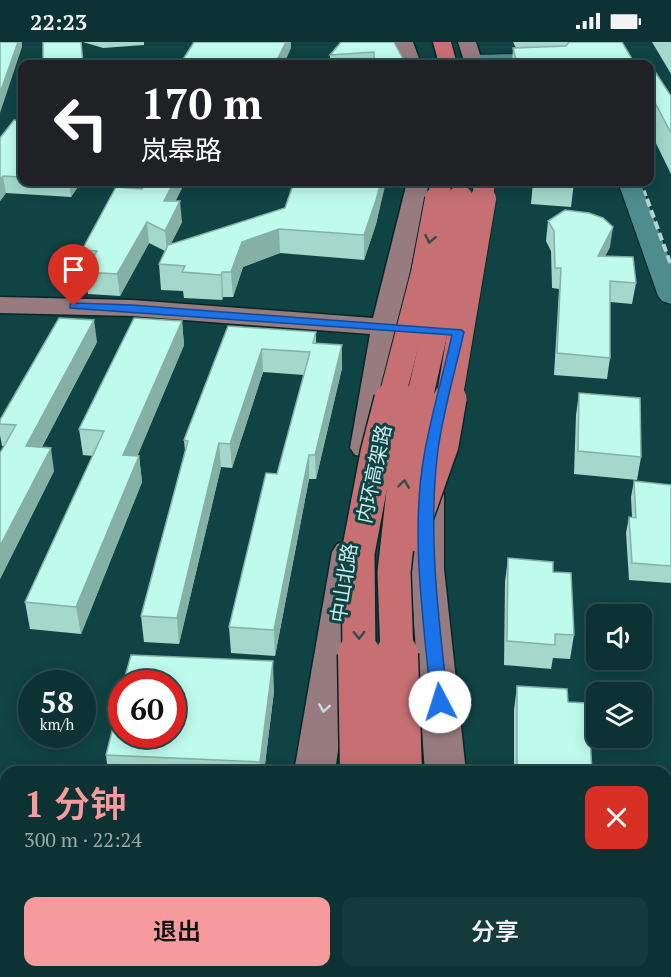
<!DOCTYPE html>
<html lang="zh">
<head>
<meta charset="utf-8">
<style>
  :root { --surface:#0c3233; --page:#153a3b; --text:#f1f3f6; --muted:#9aaaac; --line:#2c4d4e; --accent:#f59b9d }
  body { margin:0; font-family:"PT Serif","Noto Sans SC",serif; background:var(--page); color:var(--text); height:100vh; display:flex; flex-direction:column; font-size:22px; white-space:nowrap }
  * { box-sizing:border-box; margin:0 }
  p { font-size:20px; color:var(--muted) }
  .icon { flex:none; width:33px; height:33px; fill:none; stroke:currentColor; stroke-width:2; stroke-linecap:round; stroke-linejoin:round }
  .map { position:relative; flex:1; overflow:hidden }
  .side { position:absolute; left:0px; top:724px; width:672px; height:212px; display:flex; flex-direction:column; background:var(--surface); border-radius:18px 18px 0 0; box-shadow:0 3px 15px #0003,0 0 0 2px var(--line) }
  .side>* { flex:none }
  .guide { position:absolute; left:18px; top:18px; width:636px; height:126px; border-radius:12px; box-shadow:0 3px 15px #0003,0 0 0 2px var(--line); background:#202124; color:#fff; overflow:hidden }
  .fabs { position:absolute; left:586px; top:562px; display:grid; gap:12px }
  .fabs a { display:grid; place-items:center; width:66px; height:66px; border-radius:12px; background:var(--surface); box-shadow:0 3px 15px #0003,0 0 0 2px var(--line); font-size:30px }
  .speed { position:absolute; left:18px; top:628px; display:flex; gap:12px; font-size:30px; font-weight:700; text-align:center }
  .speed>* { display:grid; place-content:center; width:78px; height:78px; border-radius:50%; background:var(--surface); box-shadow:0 3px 15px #0003,0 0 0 2px var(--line); line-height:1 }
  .speed small { font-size:15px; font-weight:400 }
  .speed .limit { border:9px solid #d22; background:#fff; color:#111 }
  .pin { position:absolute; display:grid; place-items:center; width:51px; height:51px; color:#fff; margin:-62px -26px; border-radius:50% 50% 50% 0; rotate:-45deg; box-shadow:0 0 6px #0007 }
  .pin .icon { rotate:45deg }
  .me { position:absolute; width:66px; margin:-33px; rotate:355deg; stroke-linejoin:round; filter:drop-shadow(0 0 4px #0008) }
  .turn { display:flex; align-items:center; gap:21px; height:126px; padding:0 24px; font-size:27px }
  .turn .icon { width:78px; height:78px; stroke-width:2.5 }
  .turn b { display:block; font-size:42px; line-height:51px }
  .round { display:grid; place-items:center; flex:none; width:63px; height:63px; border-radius:12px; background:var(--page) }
  .headline { display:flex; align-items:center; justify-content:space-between; height:102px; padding:0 24px }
  h1 { font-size:36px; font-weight:600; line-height:45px; color:var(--accent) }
  .button { display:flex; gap:12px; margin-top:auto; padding:12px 24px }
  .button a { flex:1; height:69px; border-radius:12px; background:var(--accent); color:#111; font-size:24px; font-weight:600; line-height:69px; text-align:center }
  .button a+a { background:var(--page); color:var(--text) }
  .status { display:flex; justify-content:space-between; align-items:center; height:42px; padding:0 30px; background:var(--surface); direction:ltr }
  .status svg { height:16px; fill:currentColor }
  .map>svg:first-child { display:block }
  .green { fill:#265510 }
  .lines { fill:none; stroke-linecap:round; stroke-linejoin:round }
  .minor-casing { stroke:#042728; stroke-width:2 }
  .major-casing { stroke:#042728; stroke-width:3 }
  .highway-casing { stroke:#042728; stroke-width:3 }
  .minor { fill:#4e8c8e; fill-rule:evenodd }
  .major { fill:#977b7e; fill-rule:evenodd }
  .highway { fill:#c77074; fill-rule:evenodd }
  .rail-far1 { stroke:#b4d5d5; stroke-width:3; stroke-dasharray:6 3; stroke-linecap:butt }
  .rail { stroke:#b4d5d5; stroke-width:4; stroke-dasharray:8 4; stroke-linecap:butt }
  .highway-bridge-far3-casing { stroke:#042728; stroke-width:23; stroke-linecap:butt }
  .highway-bridge-far2-casing { stroke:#042728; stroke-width:28; stroke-linecap:butt }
  .highway-bridge-far1-casing { stroke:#042728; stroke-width:36; stroke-linecap:butt }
  .highway-bridge-casing { stroke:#042728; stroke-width:45; stroke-linecap:butt }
  .highway-bridge-far3 { stroke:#c77074; stroke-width:21 }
  .highway-bridge-far2 { stroke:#c77074; stroke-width:26 }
  .highway-bridge-far1 { stroke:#c77074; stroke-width:33 }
  .highway-bridge { stroke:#c77074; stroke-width:42 }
  .wall { fill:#a3d8cb }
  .shaded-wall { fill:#85b0a5 }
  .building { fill:#befbec; stroke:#85b0a5; stroke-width:1.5 }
  .oneway { stroke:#354c4e }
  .oneway2 { stroke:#c5dede }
  .route { fill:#1a73e8; stroke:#114b97; stroke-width:1.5 }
  .labels { text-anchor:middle; stroke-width:6; stroke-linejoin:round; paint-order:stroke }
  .street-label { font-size:20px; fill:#cae9e9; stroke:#104344 }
</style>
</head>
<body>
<div class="status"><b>22:23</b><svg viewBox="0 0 49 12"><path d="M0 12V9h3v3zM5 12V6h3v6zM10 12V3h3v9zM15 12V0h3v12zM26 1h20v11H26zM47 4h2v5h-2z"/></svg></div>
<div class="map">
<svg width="671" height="935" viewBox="0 0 671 935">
  <rect width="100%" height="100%" fill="#104344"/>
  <polygon class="green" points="0,808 6,810 6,930 70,930 68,935 0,935"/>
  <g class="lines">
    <g class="minor-casing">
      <g id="minor">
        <polygon points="556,11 562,12 565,16 562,20 469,22 464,18 467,14 473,13"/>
        <polygon points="618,140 640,140 671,221 671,262 662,259 658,254"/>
        <polygon points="482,930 541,930 544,935 485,935"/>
      </g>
    </g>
    <g class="major-casing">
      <g id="major">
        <polygon points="395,0 413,0 421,22 403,22"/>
        <polygon points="458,0 476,0 483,22 465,22"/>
        <polygon points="407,140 429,140 400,277 415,280 419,286 415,292 397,294 382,406 377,413 366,415 355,413 350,406 370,292 132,274 0,271 0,255 132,258 373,276"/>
        <polygon points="428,441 439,444 444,451 444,527 466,730 425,730 410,527 412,451 417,444"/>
        <polygon points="349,499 361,502 366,510 335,730 294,730 332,510 337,502"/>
        <polygon points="276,930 324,930 323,935 275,935"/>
        <rect x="431" y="930" width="48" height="5"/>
      </g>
    </g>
    <g class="highway-casing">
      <g id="highway">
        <polygon points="433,0 451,0 457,22 439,22"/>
        <rect x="339" y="930" width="94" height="5"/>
      </g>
    </g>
    <use href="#minor" class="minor"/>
    <use href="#major" class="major"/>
    <use href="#highway" class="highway"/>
    <polyline class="rail-far1" points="641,140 648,159"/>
    <polyline class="rail" points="647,157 671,223"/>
    <g class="highway-bridge-far3-casing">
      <g id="highway-bridge-far3">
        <polyline points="438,159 441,140"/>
        <polyline points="460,159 461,154"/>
        <polyline points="483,159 484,140"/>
      </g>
    </g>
    <g class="highway-bridge-far2-casing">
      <g id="highway-bridge-far2">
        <polyline points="391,359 424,231 438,157"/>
        <polyline points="419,359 449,226 460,157"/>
        <polyline points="449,359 483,157"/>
      </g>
    </g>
    <g class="highway-bridge-far1-casing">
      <g id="highway-bridge-far1">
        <polyline points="410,493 442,403 450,357"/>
        <polyline points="359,613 358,511 377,411 391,357"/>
        <polyline points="397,613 394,530 408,405 419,357"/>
      </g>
    </g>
    <g class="highway-bridge-casing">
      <g id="highway-bridge">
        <polyline points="359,612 361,730"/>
        <polyline points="397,612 401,730"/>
      </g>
    </g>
    <use href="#highway-bridge-far3" class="highway-bridge-far3"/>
    <use href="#highway-bridge-far2" class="highway-bridge-far2"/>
    <use href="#highway-bridge-far1" class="highway-bridge-far1"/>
    <use href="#highway-bridge" class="highway-bridge"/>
  </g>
  <g class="wall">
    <polygon points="83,0 144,0 144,3 103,6"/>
    <polygon points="394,0 403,22 330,22 330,13"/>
    <polygon points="513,0 622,0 635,22 512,22 513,6 516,6"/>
    <polygon points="652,0 671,0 671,32"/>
    <polygon points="650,31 671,54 671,132 650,89"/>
    <polygon points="22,79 22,140 81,140 71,155 6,151 0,159 0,96"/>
    <polygon points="185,140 175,159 182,180 170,203 285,166 294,140 392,140 392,141 385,141 376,182 364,218 280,211 243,225 233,255 223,255 222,258 184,256 183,249 161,248 159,222 165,209 149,201 120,254 88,252 85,230 86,229 84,229 82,208 142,147"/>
    <polygon points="533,140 574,140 571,165 531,162"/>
    <polygon points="548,179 610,205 605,214 636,241 632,262 610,260 610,316 607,337 554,333 559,247 552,246 551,209 546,199"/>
    <polygon points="182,279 184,303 137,414 139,414 142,440 81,592 30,587 25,560 93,414 83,413 79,387"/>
    <polygon points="228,284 316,290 316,301 342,326 316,437 309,437 275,614 231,611 229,585 277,432 304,333 263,330 232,426 221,425 179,602 144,600 141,574 185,409 184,398"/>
    <polygon points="97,300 42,405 54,429 0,537 0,411 4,404 2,404 0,393 0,378"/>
    <polygon points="579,351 641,415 637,438 574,432 576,373"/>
    <polygon points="634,439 671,443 671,541 629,538 626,491 629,475 632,475 631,455"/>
    <polygon points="508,516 553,530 574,593 570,617 553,616 551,627 504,623 505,540"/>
    <polygon points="517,644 568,660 592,730 514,730 514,668"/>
    <polygon points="274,649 264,730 108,730 106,713"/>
    <polygon points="666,811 671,811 671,935 665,935 664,930 666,930"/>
  </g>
  <g class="shaded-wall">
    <polygon points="18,0 22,0 22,5 0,71 0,51"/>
    <polygon points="286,0 291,0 291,6 284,22 275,22"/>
    <polygon points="3,134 6,151 0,159 0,138"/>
    <polygon points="69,140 81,140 71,155"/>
    <polygon points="174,140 185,140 166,179 164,159"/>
    <polygon points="381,140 386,140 376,182 364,218 364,193"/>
    <polygon points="180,159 182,180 167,210 165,189"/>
    <polygon points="147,180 149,201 120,254 117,232"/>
    <polygon points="613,185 610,205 595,234 598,214"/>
    <polygon points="279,187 280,211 243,225 233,255 231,230 242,200"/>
    <polygon points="222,230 223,255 222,258 221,233"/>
    <polygon points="94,278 97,300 30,427 26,404"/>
    <polygon points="182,279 184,303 127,439 123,413"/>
    <polygon points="342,303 342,326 316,437 315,413"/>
    <polygon points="262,307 263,330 232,426 230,402"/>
    <polygon points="219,401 221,425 179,602 177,576"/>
    <polygon points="51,406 54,429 0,537 0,504"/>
    <polygon points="309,413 309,437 275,614 274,588"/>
    <polygon points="139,414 142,440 81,592 76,565"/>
    <polygon points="273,619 274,649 264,730 260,730 260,720"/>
    <polygon points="255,930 258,930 258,935 254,935"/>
  </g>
  <g class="building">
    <polygon points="0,0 18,0 0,51"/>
    <polygon points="43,0 81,0 83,22 43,22"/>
    <polygon points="194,0 286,0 275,22 180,22"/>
    <polygon points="341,0 394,0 402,15 403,22 374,22 374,10 330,13"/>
    <polygon points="569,0 622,0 635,22 517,22 513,6 566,4"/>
    <polygon points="654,28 671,54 671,91 650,51 650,31"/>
    <polygon points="14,78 22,79 22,135 3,134 0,138 0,96"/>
    <polygon points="147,140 174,140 164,159 180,159 165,189 147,180 117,232 85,230 97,209 82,208 116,145 142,147"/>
    <polygon points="294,140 381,140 376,158 364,193 279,187 242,200 231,230 222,230 221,233 182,230 185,224 159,222 168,203 285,166"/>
    <polygon points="533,140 574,140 573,144 533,141"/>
    <polygon points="565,168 589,171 603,176 613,185 598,214 633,215 636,241 610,239 610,316 557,311 561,226 555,226 554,189 548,179"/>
    <polygon points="59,276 94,278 26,404 51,406 0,504 0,411 16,383 0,382 0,378"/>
    <polygon points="134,276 182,279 123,413 139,414 76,565 25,560 104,389 79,387"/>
    <polygon points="228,284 316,290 313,301 342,303 315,413 309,413 274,588 229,585 266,431 277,432 310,310 262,307 230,402 219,401 177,576 141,574 188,399 184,398"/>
    <polygon points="579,351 640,356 641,415 578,409"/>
    <polygon points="634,439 671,443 671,524 632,521 629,475 636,476"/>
    <polygon points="508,516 553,520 553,530 571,531 574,593 555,592 555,603 507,599"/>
    <polygon points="131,613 273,619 260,720 106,713 122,650 122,693 172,693 172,642 123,642"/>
    <polygon points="517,644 567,647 568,660 588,661 592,730 517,730"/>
    <polygon points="666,811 671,811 671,903 666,853"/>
    <polygon points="206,930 255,930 254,935 205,935"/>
  </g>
  <defs><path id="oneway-chevron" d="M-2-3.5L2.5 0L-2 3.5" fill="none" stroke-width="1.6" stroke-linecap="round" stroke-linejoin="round" transform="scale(1.5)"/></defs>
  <g class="oneway">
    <use href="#oneway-chevron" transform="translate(430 197) rotate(101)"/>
    <use href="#oneway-chevron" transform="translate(404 442) rotate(-83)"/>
    <use href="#oneway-chevron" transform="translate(359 593) rotate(89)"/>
  </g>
  <use class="oneway2" href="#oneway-chevron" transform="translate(324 666) rotate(99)"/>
  <path class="route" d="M74,261L132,263L462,288L464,290C455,330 441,376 437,416C428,498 439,579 448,660L445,664H434L431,660C424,579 410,494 424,414C431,373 443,333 452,293L70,266V262Z"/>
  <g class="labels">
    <g class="street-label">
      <text transform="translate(374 432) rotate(-78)" y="7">内环高架路</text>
      <text transform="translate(344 541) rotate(-81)" y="7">中山北路</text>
    </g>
  </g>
</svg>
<div class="fabs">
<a><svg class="icon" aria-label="sound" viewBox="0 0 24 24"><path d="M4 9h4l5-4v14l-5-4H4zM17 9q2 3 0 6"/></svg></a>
<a><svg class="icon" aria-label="layers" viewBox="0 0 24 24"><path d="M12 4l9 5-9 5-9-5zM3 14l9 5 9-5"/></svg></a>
</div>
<div class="speed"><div>58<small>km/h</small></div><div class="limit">60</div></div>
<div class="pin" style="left:74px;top:264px;background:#d93025"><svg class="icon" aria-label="arrive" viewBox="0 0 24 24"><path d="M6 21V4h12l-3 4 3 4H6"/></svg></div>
<svg class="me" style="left:440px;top:660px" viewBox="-20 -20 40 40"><circle r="19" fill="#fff"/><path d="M0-13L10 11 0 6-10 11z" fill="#1a73e8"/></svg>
<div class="guide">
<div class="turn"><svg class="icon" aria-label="left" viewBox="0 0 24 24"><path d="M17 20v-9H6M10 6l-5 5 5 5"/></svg><div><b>170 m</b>岚皋路</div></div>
</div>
<section class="side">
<div class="headline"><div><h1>1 分钟</h1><p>300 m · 22:24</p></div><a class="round" style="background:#d93025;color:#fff"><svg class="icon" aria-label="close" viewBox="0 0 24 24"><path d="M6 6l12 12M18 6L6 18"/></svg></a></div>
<div class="button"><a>退出</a><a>分享</a></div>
</section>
</div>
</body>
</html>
